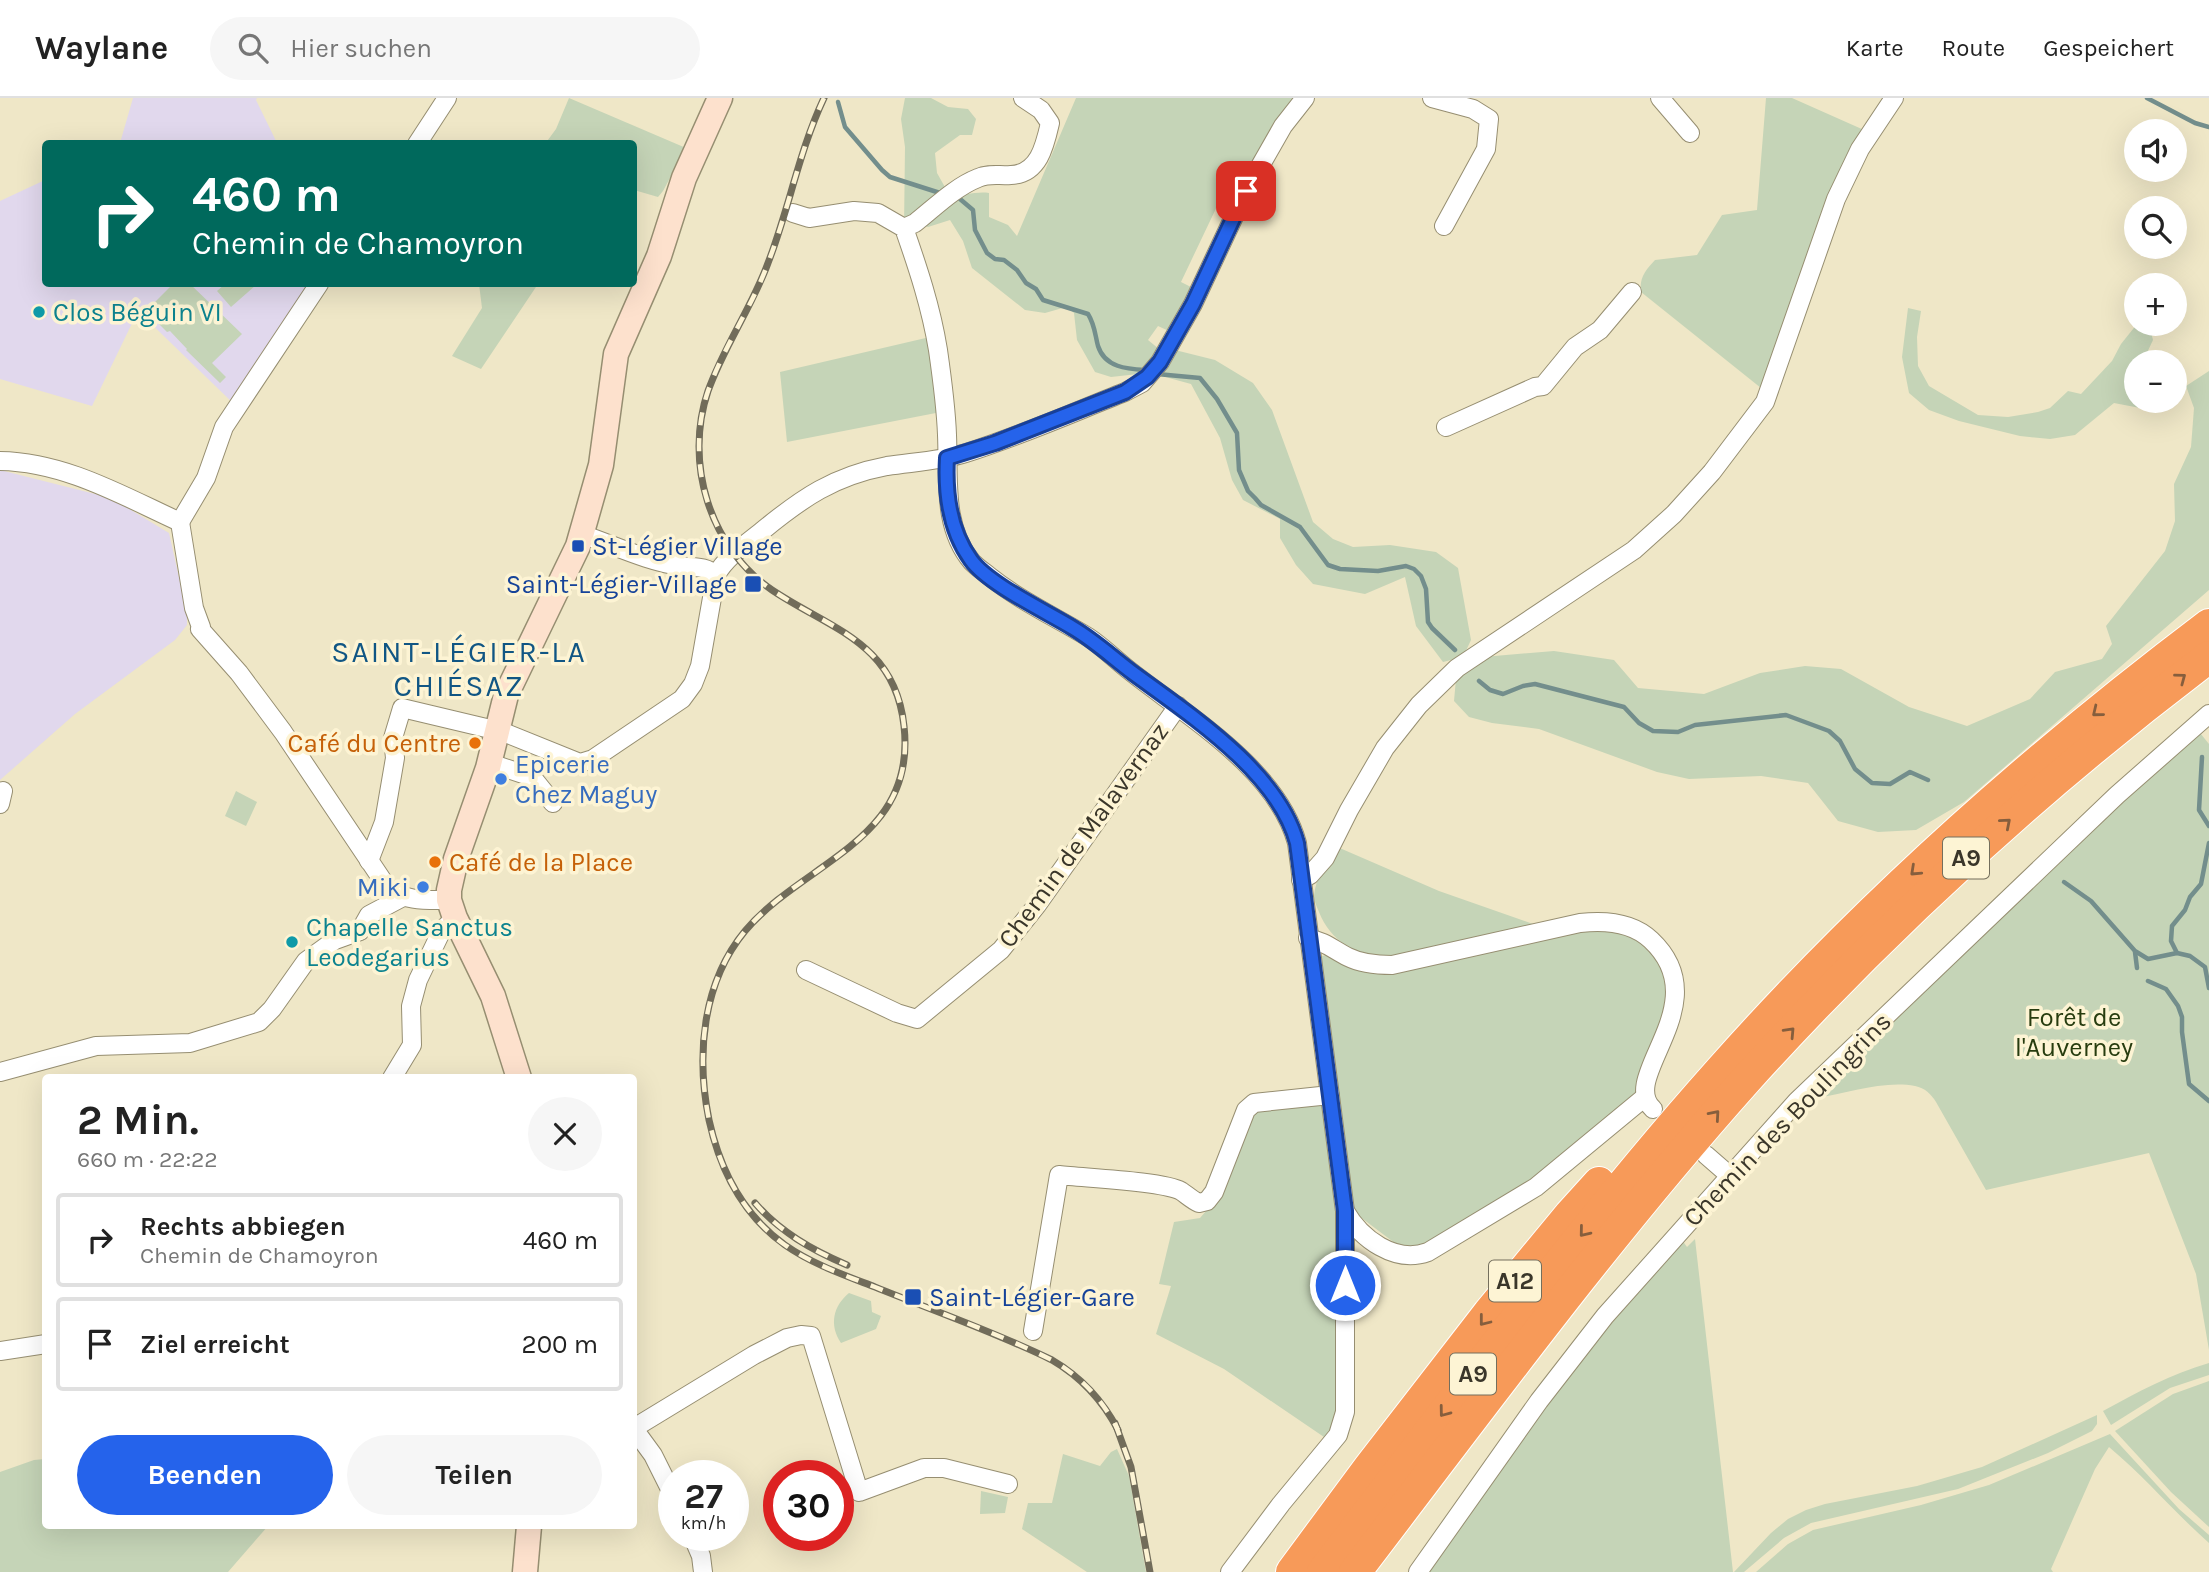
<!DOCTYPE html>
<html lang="de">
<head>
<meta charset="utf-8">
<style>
  :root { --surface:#fff; --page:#f6f6f6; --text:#222; --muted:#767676; --line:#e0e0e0; --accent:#2563eb }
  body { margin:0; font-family:Karla,sans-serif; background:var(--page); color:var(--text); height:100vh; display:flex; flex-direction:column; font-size:26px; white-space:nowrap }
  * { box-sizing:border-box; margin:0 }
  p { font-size:23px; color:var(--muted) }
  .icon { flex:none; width:38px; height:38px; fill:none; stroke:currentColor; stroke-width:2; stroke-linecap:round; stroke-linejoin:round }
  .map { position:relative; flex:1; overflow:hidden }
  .details { position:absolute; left:42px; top:976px; width:595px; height:455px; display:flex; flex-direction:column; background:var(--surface); border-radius:7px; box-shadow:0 7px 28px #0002 }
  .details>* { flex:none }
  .top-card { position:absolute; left:42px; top:42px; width:595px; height:147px; border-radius:7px; box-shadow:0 7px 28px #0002; background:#00695c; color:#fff; overflow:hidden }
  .controls { position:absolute; left:2124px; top:21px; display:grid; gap:14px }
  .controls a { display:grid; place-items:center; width:63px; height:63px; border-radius:50%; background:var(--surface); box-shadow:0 7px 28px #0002; font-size:35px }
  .speed { position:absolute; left:658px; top:1362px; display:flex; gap:14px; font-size:35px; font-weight:700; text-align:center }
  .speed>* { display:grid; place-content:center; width:91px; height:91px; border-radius:50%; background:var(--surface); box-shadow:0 7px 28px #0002; line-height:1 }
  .speed small { font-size:18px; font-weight:400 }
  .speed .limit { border:10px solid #d22; background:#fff; color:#111 }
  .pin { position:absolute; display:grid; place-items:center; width:60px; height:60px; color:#fff; margin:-30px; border-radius:14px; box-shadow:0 4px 10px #0006 }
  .me { position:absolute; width:77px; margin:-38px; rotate:0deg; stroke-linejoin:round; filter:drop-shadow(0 0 5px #0008) }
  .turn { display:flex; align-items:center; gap:24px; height:147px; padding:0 35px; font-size:32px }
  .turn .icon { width:91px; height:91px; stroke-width:2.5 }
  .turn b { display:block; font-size:49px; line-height:60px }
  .round { display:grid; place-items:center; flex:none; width:74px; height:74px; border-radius:37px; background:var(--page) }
  .summary { display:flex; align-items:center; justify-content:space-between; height:119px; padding:0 35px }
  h1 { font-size:42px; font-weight:700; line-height:52px }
  .button { display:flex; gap:14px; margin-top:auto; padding:14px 35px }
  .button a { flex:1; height:80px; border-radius:42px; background:var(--accent); color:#fff; font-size:28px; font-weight:700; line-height:80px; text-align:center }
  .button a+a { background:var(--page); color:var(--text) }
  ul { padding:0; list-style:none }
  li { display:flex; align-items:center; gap:21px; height:94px; margin:0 14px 10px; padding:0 21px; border:4px solid var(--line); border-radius:7px }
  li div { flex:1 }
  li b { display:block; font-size:26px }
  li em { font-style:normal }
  header { display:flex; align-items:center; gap:42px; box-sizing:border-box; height:98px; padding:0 35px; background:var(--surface); border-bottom:2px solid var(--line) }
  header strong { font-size:33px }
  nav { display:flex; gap:38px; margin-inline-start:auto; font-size:24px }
  .search { width:490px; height:63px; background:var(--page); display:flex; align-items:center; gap:18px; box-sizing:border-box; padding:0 24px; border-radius:38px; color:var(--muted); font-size:26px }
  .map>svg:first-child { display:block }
  .education { fill:#e1d8ed }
  .green { fill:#c5d4b7 }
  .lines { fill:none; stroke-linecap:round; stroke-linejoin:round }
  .stream { stroke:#738e8c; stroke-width:4.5 }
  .street-casing { stroke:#968e71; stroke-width:20 }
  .secondary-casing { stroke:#968e71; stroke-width:27 }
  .highway-casing { stroke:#fff; stroke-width:34 }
  .street { stroke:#fff; stroke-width:18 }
  .secondary { stroke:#fde1cd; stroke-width:24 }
  .highway { stroke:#f79a59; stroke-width:32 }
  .rail-casing { stroke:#716c5a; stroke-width:7 }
  .rail { stroke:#fdf4d4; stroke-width:4.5; stroke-dasharray:13; stroke-linecap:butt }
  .oneway { stroke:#865e3d }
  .route-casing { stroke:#184099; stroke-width:18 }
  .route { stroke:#2563eb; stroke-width:12 }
  .culture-dot { fill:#0f9aa8; stroke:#fdf4d4; stroke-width:2.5 }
  .transit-dot { fill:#1a4fb4; stroke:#fdf4d4; stroke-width:2.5 }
  .food-dot { fill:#e8710a; stroke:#fdf4d4; stroke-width:2.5 }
  .shop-dot { fill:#3f7fe0; stroke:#fdf4d4; stroke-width:2.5 }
  .labels { text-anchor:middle; stroke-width:7; stroke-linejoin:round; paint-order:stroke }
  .shield { fill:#fdf4d4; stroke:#746f5d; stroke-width:2 }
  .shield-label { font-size:24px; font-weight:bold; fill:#3a362a }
  .culture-label { font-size:26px; fill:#0d838f; stroke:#fdf4d4; text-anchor:start }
  .transit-label { font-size:26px; fill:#164399; stroke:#fdf4d4; text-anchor:start }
  .food-label { font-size:26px; fill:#c56008; stroke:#fdf4d4; text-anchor:end }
  .shop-label { font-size:26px; fill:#366cbe; stroke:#fdf4d4; text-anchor:start }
  .street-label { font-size:26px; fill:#3a362a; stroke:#fdf4d4 }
  .park-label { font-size:26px; fill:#273c0f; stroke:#fdf4d4 }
  .quarter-label { font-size:30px; letter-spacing:2px; fill:#115684; stroke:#fdf4d4 }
</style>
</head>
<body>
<header>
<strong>Waylane</strong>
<div class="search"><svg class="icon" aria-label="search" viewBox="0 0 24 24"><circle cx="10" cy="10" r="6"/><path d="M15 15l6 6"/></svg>Hier suchen</div>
<nav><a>Karte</a><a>Route</a><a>Gespeichert</a></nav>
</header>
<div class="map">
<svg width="2209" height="1474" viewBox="0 0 2209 1474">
  <rect width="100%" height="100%" fill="#efe7c7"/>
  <g class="education">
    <polygon points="133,0 257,0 256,2 277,45 120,45"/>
    <polygon points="45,82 46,186 319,186 237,309 138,213 92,308 0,281 0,103"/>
    <polygon points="0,372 111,400 169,435 187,515 187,527 175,542 75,616 0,682"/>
  </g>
  <g class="green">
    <polygon points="569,0 686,50 663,93 658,99 634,92 634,46 545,46 556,31"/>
    <path d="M905,0H931L948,9L968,11L976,21L972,37H960L935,55L937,75L950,98C964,98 976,93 989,95V119L1008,127L1017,138L1076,0H1299L1244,88L1230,81L1181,184L1195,191C1187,209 1177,215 1171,234L1158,228L1148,242L1159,251L1150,270L1142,269L1138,276L1111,279L1095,274L1077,242L1074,215L1066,209L1045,215L1025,212L972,170L963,143L950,122L928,129L915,125L904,130L905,49L901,21Z"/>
    <path d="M1766,0H1792L1864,32L1761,290L1641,194C1639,179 1646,172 1655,162L1697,157L1722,117L1757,112Z"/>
    <polygon points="173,186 190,186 242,236 212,265 226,279 220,285 186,252 187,251 170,233 167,234 146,213"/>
    <polygon points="225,186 257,186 231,209 217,193"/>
    <polygon points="479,186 538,186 481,271 452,258 482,210"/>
    <polygon points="1908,210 1921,213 1917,239 1918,268 1929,288 1978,317 2008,319 2038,314 2050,310 2068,293 2081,296 2112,263 2121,246 2137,226 2149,226 2153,242 2145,259 2147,264 2137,264 2137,303 2157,303 2157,305 2140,310 2114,305 2075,337 2050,341 2020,338 1959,323 1929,312 1909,295 1902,259"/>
    <polygon points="930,239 941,314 787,344 780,274"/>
    <polygon points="1175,252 1215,262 1253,285 1272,312 1313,424 1333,441 1353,449 1390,447 1436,454 1458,470 1471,542 1463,559 1443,564 1416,528 1405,479 1365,496 1313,486 1296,467 1280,440 1280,421 1243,402 1232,382 1220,340 1191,286 1158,277"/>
    <polygon points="2209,273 2209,492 1964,704 1916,732 1878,734 1838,723 1808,685 1761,678 1689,681 1657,674 1539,631 1492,625 1469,619 1454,603 1457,570 1483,559 1554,553 1614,562 1638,590 1704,596 1760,575 1805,568 1841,571 1909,609 1967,628 2030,601 2055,574 2102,561 2112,546 2106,528 2165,453 2175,423 2174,386 2191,349 2194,310 2186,288"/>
    <path d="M2196,630L2209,646V1252L2196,1176L2149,1055L1986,1092L1936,1004C1931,996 1925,990 1915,988C1885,982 1847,995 1817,1000L1814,996Z"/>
    <polygon points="236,693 257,704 246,728 225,718"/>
    <path d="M1335,748L1439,793L1536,827L1386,862C1355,856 1331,844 1319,814C1317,809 1314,803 1314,798C1315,781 1327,764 1335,748Z"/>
    <path d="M1586,830C1635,830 1644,848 1674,881L1644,990L1536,1083L1419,1154L1404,1152L1351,1112L1318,863L1321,858L1328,857L1360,872Z"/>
    <polygon points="1316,1004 1324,1007 1339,1117 1341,1290 1334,1326 1324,1339 1224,1271 1156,1236 1171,1188 1159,1186 1174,1124 1200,1120 1218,1099 1247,1021 1256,1011"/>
    <polygon points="1695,1141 1733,1474 1428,1474 1573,1271 1682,1142 1687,1149"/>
    <path d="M849,1195L871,1203L872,1214L881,1218L876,1231L841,1245C829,1227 833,1208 849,1195Z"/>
    <path d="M2209,1265V1277L2170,1290L2111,1327L2103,1313C2138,1294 2171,1276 2209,1265Z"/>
    <polygon points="2209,1283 2209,1429 2171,1394 2115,1333 2173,1296"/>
    <polygon points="2097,1317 2097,1326 2092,1333 2048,1355 1958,1391 1811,1425 1784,1440 1744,1474 1734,1474 1771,1435 1788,1421 1806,1412 1825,1406 1917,1388 1982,1369"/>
    <path d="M2110,1336L2179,1411L2209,1437V1445C2174,1414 2145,1379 2109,1349L2095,1371L2051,1471L2053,1474H1756L1788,1446L1813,1432L1921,1407L1989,1387Z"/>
    <polygon points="1117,1351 1129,1378 1146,1474 1087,1474 1022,1431 1028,1405 1052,1405 1063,1356 1100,1368 1111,1354"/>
    <polygon points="45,1361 46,1428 268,1428 228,1474 0,1474 0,1374 34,1362"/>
    <polygon points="981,1393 1008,1399 1005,1415 980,1416"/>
  </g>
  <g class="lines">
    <g class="stream">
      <polyline points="2147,0 2195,25 2209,29"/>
      <polyline points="838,4 845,29 882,72 890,79 940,95"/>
      <path d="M960,101L973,112L975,132L987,155L995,161L1004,162L1017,172L1026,185L1036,191L1043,202L1088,216C1095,227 1095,237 1098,248C1105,270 1128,271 1146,272"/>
      <polyline points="1157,276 1200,280 1217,301 1237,335 1239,372 1248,393 1255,400 1261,407 1300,429 1328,467 1340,471 1378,473 1406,468 1414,471 1421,478 1426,491 1428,524 1432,530 1455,552"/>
      <polyline points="1479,583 1490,592 1503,596 1523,588 1535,586 1624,609 1639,625 1653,633 1678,634 1695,627 1786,617 1829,633 1840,643 1855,671 1872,685 1890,686 1910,674 1928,682"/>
      <polyline points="2202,659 2199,712 2209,728"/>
      <polyline points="2209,745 2201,786 2190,799 2185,812 2172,828 2171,843 2177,855 2190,858 2205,869 2209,890"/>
      <polyline points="2064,784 2091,803 2135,853 2148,861 2177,855"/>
      <polyline points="2135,854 2137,870"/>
      <polyline points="2148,883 2166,891 2178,908 2182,919 2182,934 2189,986 2209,1003"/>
    </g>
    <g class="street-casing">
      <g id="street">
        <polyline points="1432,0 1473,11 1489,21 1486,51 1444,128"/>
        <polyline points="1660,0 1690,35"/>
        <polyline points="417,46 447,0"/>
        <path d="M793,115L809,120L854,113L878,115L904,130C918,170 931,209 938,252C942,280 946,309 947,337C949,379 942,429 972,464C977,469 984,474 989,478C1019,502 1055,519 1088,539C1103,549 1116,562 1130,573C1187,618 1277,671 1297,745L1345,1113V1314L1338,1337L1281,1406L1230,1474"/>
        <path d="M904,130L915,125C934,110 955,89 978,80C989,75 999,78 1011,77C1039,76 1045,47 1050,25L1041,12L1023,0"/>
        <polyline points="1446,329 1535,289 1543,288 1575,249 1600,232 1632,194"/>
        <path d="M0,363C65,364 123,398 180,424L194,510L201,529L200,531L239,575L283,634L387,789C405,804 427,802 449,802"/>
        <polyline points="180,424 206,380 224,329 319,186"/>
        <path d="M581,436C614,447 646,463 680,468C694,470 704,467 716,477"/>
        <polyline points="490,665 532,679 553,705"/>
        <polyline points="0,706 3,693"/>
        <path d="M369,763L384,724L395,660L393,640L402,610L503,634L580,665L593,661L682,601L693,586L700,568L716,477C727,458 745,447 762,433C802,400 834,378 887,368C914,364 940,363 966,355C1020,338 1072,315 1125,294L1142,285L1160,264L1193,206L1246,93L1283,28L1305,0"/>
        <polyline points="1301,782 1310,777 1325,760 1349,712 1385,650 1419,607 1457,570 1634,452 1674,416 1712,374 1765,304 1836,101 1860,51 1894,0"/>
        <path d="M1308,840C1324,843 1334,852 1348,859C1362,866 1377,867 1392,867L1580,825C1606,822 1632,824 1651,842C1719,906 1617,979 1653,1011"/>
        <polyline points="806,872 897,915 917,921 1001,852 1037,807 1178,608"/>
        <polyline points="0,974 96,948 190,945 259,924 272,911 306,863 335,842 360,833 369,817 403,799"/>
        <polyline points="392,980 412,947 411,908 418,882 442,832 455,820"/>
        <polyline points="1706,1057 1729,1077"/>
        <path d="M1345,1113C1361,1141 1395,1166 1428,1154L1536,1089L1645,999"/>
        <path d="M1033,1233L1059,1077C1084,1080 1163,1083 1181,1093C1187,1097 1192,1102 1199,1105L1207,1103L1214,1094L1246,1012L1254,1005L1330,997"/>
        <polyline points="0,1253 46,1246"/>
        <polyline points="634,1330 754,1257 787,1240 801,1237 811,1238 859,1394 924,1370 944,1370 1008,1386"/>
        <polyline points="634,1331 653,1357 674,1399"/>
        <polyline points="692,1437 701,1458 703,1474"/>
        <polyline points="1418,1474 1539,1303 1605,1218 1797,1003 2117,697 2209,616"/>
      </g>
    </g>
    <g class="secondary-casing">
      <g id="secondary">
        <polyline points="519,980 493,898 455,820 449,802 449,792 456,761 488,670 506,597 578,448 601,367 616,256 659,158 684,80 720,0"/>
        <polyline points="525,1474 529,1428"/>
      </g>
    </g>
    <g class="highway-casing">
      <g id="highway">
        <polyline points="1292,1474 1369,1370 1489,1215 1570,1117 1599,1085"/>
        <path d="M1323,1474C1453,1304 1579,1131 1721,972C1868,806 2033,660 2209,527"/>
        <path d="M1355,1474C1482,1308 1605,1140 1744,984C1885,828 2041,686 2209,559"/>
      </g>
    </g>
    <use href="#street" class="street"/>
    <use href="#secondary" class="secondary"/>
    <use href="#highway" class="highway"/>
    <g class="rail-casing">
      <g id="rail">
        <path d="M824,0C799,53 789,111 768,165C752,209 724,248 708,293C684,364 709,449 772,492C830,531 895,544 904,628C917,743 804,763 745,833C702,885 696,958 709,1022C720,1072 743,1117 785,1147C812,1166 844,1177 875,1189C934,1213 995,1234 1052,1262C1081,1279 1102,1301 1118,1332"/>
        <path d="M755,1105C780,1134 812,1152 847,1167"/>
        <polyline points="1115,1325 1131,1369 1150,1474"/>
      </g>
    </g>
    <use href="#rail" class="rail"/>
  </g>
  <defs><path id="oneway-chevron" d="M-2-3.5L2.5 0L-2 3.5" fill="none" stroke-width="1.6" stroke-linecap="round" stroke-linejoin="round" transform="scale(1.75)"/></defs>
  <g class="oneway">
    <use href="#oneway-chevron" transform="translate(2181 580) rotate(-37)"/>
    <use href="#oneway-chevron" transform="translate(2097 614) rotate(141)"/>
    <use href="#oneway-chevron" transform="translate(2006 725) rotate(-41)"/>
    <use href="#oneway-chevron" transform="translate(1915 773) rotate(137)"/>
    <use href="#oneway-chevron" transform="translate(1790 934) rotate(-47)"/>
    <use href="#oneway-chevron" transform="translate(1715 1017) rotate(-49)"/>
    <use href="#oneway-chevron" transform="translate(1584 1134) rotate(129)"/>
    <use href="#oneway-chevron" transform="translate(1484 1223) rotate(128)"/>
    <use href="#oneway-chevron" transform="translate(1444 1314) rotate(127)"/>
  </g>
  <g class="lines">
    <g class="route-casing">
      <path id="route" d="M1246,93L1193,206L1160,264L1147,279L1125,294L995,345L947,360C945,395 950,433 971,462C988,486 1047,514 1073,530C1095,543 1113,560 1133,575C1190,617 1278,674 1297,745L1345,1113V1187"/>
    </g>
    <use href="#route" class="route"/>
  </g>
  <g class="culture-dot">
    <circle cx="39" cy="214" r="7"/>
    <circle cx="292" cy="844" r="7"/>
  </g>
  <g class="transit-dot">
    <rect x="571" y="441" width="14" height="14" rx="3.5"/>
    <rect x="744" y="477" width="18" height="18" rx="3.5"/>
    <rect x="904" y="1190" width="18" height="18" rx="3.5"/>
  </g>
  <g class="food-dot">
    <circle cx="475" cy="645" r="7"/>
    <circle cx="435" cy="764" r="7"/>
  </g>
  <g class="shop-dot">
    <circle cx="501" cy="681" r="7"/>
    <circle cx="423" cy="789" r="7"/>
  </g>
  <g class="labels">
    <g class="shield">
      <rect x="1943" y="739.5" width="46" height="41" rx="5"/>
      <rect x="1489" y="1162.5" width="52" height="41" rx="5"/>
      <rect x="1450" y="1255.5" width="46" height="41" rx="5"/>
    </g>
    <g class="shield-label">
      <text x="1966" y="768">A9</text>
      <text x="1515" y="1191">A12</text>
      <text x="1473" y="1284">A9</text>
    </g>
    <g class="culture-label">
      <text x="53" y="223">Clos Béguin VI</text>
      <text x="306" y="838">Chapelle Sanctus<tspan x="306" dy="30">Leodegarius</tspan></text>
    </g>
    <g class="transit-label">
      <text x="592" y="457">St-Légier Village</text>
      <text x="737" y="495" text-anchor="end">Saint-Légier-Village</text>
      <text x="929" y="1208">Saint-Légier-Gare</text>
    </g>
    <g class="food-label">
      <text x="461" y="654">Café du Centre</text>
      <text x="449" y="773" text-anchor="start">Café de la Place</text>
    </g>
    <g class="shop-label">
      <text x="515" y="675">Epicerie<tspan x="515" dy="30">Chez Maguy</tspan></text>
      <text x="409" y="798" text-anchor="end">Miki</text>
    </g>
    <g class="street-label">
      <text transform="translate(1083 737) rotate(-54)" y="9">Chemin de Malavernaz</text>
      <text transform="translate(1787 1021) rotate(-46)" y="9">Chemin des Boulingrins</text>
    </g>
    <g class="park-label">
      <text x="2074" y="928">Forêt de<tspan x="2074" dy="30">l'Auverney</tspan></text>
    </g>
    <g class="quarter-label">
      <text x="459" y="564">SAINT-LÉGIER-LA<tspan x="459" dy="34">CHIÉSAZ</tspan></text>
    </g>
  </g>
</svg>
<div class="controls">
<a><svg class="icon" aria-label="sound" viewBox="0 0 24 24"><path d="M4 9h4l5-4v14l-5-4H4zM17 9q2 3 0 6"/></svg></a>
<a><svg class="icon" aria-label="search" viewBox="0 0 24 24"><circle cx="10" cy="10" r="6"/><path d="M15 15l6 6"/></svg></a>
<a>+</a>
<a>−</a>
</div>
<div class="speed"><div>27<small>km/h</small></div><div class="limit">30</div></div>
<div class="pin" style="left:1246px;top:93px;background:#d93025"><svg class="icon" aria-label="arrive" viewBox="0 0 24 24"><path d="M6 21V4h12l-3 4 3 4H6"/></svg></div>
<svg class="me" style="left:1345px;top:1187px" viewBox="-20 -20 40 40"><circle r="17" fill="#2563eb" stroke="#fff" stroke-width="3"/><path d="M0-11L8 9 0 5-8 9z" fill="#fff"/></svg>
<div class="top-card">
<div class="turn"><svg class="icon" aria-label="right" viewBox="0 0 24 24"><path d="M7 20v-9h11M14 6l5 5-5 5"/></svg><div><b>460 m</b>Chemin de Chamoyron</div></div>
</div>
<section class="details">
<div class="summary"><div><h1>2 Min.</h1><p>660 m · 22:22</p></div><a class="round"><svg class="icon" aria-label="close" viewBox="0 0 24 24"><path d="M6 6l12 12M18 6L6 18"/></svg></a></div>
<ul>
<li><svg class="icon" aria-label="right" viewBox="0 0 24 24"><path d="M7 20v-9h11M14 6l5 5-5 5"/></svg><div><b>Rechts abbiegen</b><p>Chemin de Chamoyron</p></div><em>460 m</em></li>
<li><svg class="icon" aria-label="arrive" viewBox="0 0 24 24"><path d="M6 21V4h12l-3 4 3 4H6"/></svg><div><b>Ziel erreicht</b></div><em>200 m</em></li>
</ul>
<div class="button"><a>Beenden</a><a>Teilen</a></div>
</section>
</div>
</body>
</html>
